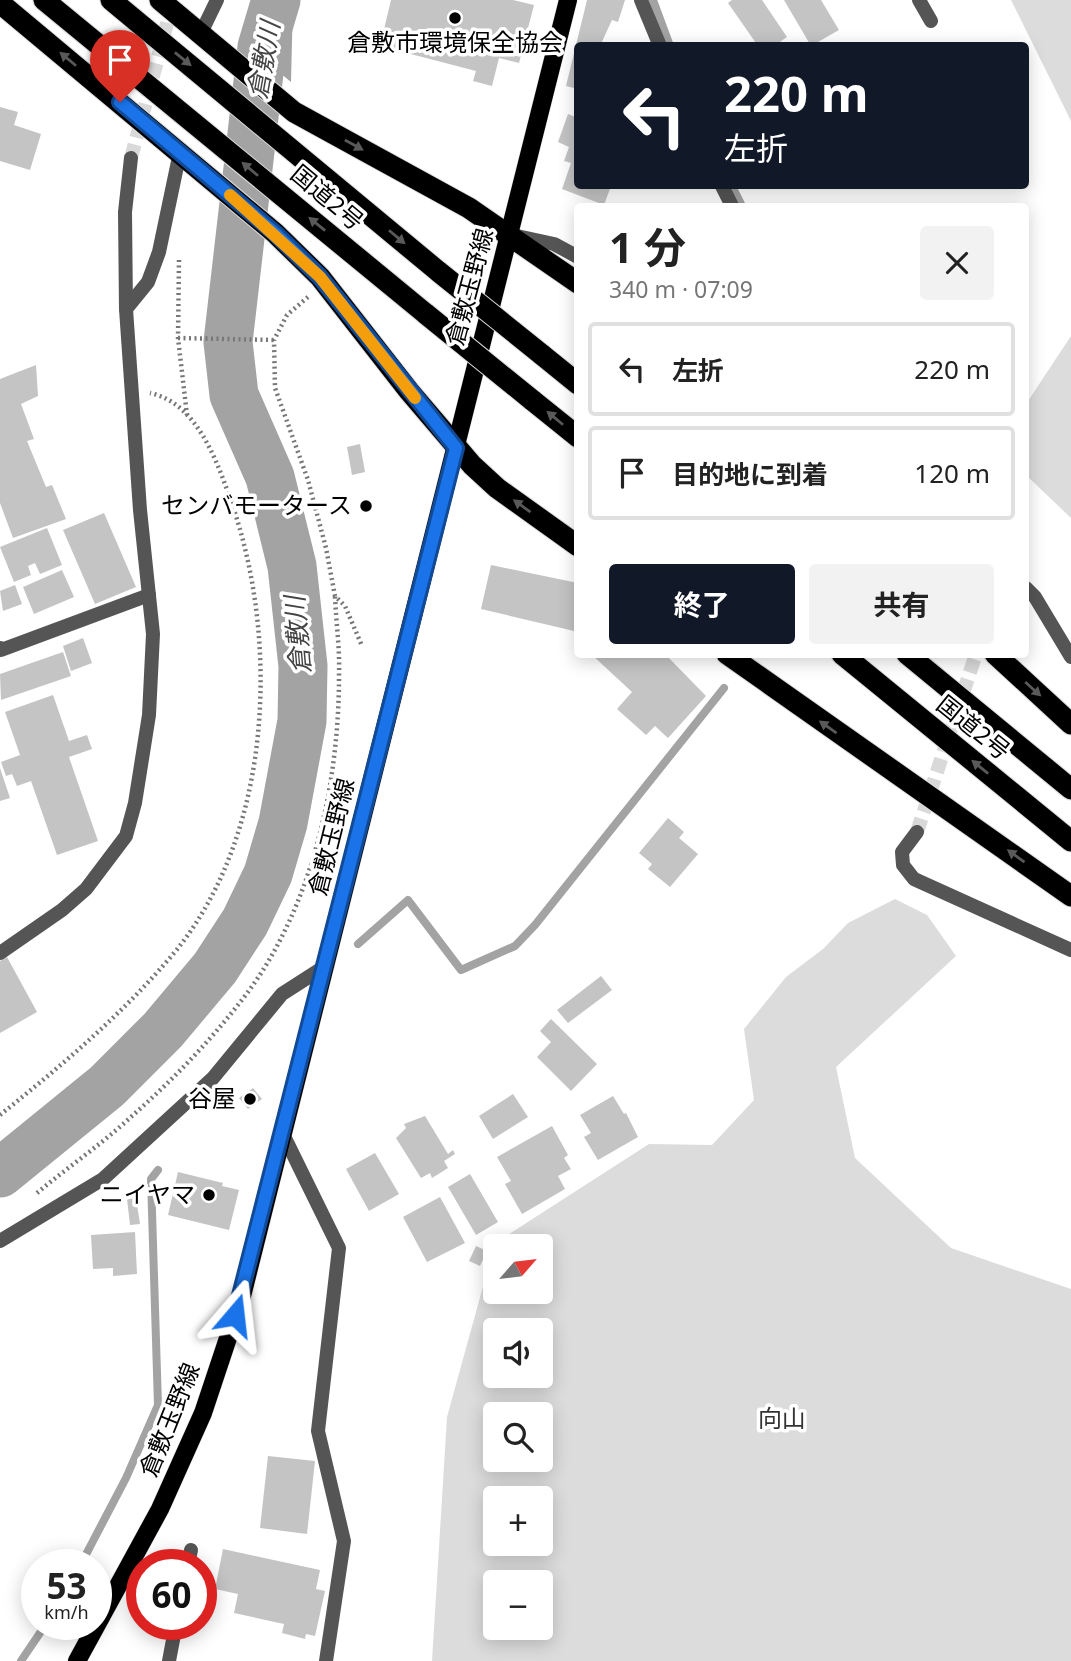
<!DOCTYPE html>
<html lang="ja">
<head>
<meta charset="utf-8">
<style>
  :root { --surface:#fff; --page:#f2f2f2; --text:#222; --muted:#767676; --line:#e0e0e0; --accent:#111827 }
  body { margin:0; font-family:"Noto Sans","Noto Sans JP",sans-serif; background:var(--page); color:var(--text); height:100vh; display:flex; flex-direction:column; font-size:26px; white-space:nowrap }
  * { box-sizing:border-box; margin:0 }
  p { font-size:23px; color:var(--muted) }
  .icon { flex:none; width:38px; height:38px; fill:none; stroke:currentColor; stroke-width:2; stroke-linecap:round; stroke-linejoin:round }
  .map { position:relative; flex:1; overflow:hidden }
  .details { position:absolute; left:574px; top:203px; width:455px; height:455px; display:flex; flex-direction:column; background:var(--surface); border-radius:7px; box-shadow:0 4px 18px #0003 }
  .details>* { flex:none }
  .banner { position:absolute; left:574px; top:42px; width:455px; height:147px; border-radius:7px; box-shadow:0 4px 18px #0003; background:#111827; color:#fff; overflow:hidden }
  .needle { width:46px; rotate:62deg }
  .controls { position:absolute; left:483px; top:1234px; display:grid; gap:14px }
  .controls a { display:grid; place-items:center; width:70px; height:70px; border-radius:7px; background:var(--surface); box-shadow:0 4px 18px #0003; font-size:35px }
  .speed { position:absolute; left:21px; top:1549px; display:flex; gap:14px; font-size:35px; font-weight:700; text-align:center }
  .speed>* { display:grid; place-content:center; width:91px; height:91px; border-radius:50%; background:var(--surface); box-shadow:0 4px 18px #0003; line-height:1 }
  .speed small { font-size:18px; font-weight:400 }
  .speed .limit { border:10px solid #d22; background:#fff; color:#111 }
  .pin { position:absolute; display:grid; place-items:center; width:60px; height:60px; color:#fff; margin:-72px -30px; border-radius:50% 50% 50% 0; rotate:-45deg; box-shadow:0 0 7px #0007 }
  .pin .icon { rotate:45deg }
  .me { position:absolute; width:77px; margin:-38px; rotate:17deg; stroke-linejoin:round; filter:drop-shadow(0 0 5px #0008) }
  .turn { display:flex; align-items:center; gap:24px; height:147px; padding:0 35px; font-size:32px }
  .turn .icon { width:91px; height:91px; stroke-width:2.5 }
  .turn b { display:block; font-size:49px; line-height:60px }
  .round { display:grid; place-items:center; flex:none; width:74px; height:74px; border-radius:7px; background:var(--page) }
  .summary { display:flex; align-items:center; justify-content:space-between; height:119px; padding:0 35px }
  h1 { font-size:42px; font-weight:700; line-height:52px }
  .action { display:flex; gap:14px; margin-top:auto; padding:14px 35px }
  .action a { flex:1; height:80px; border-radius:7px; background:var(--accent); color:#fff; font-size:28px; font-weight:700; line-height:80px; text-align:center }
  .action a+a { background:var(--page); color:var(--text) }
  ul { padding:0; list-style:none }
  li { display:flex; align-items:center; gap:21px; height:94px; margin:0 14px 10px; padding:0 21px; border:4px solid var(--line); border-radius:7px }
  li div { flex:1 }
  li b { display:block; font-size:26px }
  li em { font-style:normal }
  .map>svg:first-child { display:block }
  .green { fill:#dcdcdc; fill-rule:evenodd }
  .water { fill:#a3a3a3 }
  .lines { fill:none; stroke-linecap:round; stroke-linejoin:round }
  .stream { stroke:#a3a3a3; stroke-width:8 }
  .river { stroke:#a3a3a3; stroke-width:49 }
  .building { fill:#c4c4c4 }
  .street-tunnel { stroke:#d9d9d9; stroke-width:14; stroke-dasharray:14 7; stroke-linecap:butt }
  .primary-casing { stroke:#dbdbdb; stroke-width:19 }
  .highway-casing { stroke:#dbdbdb; stroke-width:23 }
  .path { stroke:#777; stroke-width:4.5; stroke-dasharray:2 3.5; stroke-linecap:butt }
  .lane { stroke:#555; stroke-width:14 }
  .street { stroke:#555; stroke-width:14 }
  .primary { stroke:#000; stroke-width:18 }
  .highway { stroke:#000; stroke-width:21 }
  .highway-bridge-casing { stroke:#dbdbdb; stroke-width:23; stroke-linecap:butt }
  .highway-bridge { stroke:#000; stroke-width:21 }
  .oneway { fill:#595959 }
  .route-casing { stroke:#114b97; stroke-width:18 }
  .route { stroke:#1a73e8; stroke-width:12 }
  .slow { stroke:#f59e0b; stroke-width:12 }
  .poi-dot { fill:#000; stroke:#fff; stroke-width:2.5 }
  .labels { text-anchor:middle; stroke-width:7; stroke-linejoin:round; paint-order:stroke }
  .poi-label { font-size:24px; fill:#000; stroke:#fff; text-anchor:end }
  .street-label { font-size:24px; fill:#000; stroke:#fff }
  .park-label { font-size:24px; fill:#333; stroke:#fff }
  .water-label { font-size:26px; font-style:italic; fill:#444; stroke:#fff }
</style>
</head>
<body>
<div class="map">
<svg width="1071" height="1661" viewBox="0 0 1071 1661">
  <rect width="100%" height="100%" fill="#fff"/>
  <g class="green">
    <polygon points="1011,0 1071,0 1071,121"/>
    <polygon points="1071,336 1071,518 1026,475 1026,404"/>
    <path d="M895,899L927,915L956,956L836,1067L855,1158L951,1248L1071,1289V1661H432L447,1417L495,1243L649,1144L712,1145L754,1100L744,1029L786,977L823,949L848,923ZM495,1246H541V1292H495ZM495,1330H541V1376H495ZM495,1414H541V1460H495ZM495,1498H541V1544H495ZM495,1582H541V1628H495Z"/>
  </g>
  <polygon class="water" points="256,0 293,0 291,82 244,43"/>
  <g class="lines">
    <g class="stream">
      <polyline points="653,0 670,46"/>
      <polyline points="732,186 742,206"/>
      <polyline points="358,944 408,900 461,970 515,946 535,925 724,688"/>
      <polyline points="81,1564 126,1478 158,1405 151,1179 158,1170"/>
      <polyline points="21,1661 46,1624"/>
    </g>
    <polyline class="river" points="0,1173 107,1086 163,1030 215,968 245,922 268,874 283,823 302,721 303,666 292,566 270,477 234,395 228,342 262,47 276,0"/>
  </g>
  <g class="building">
    <polygon points="391,0 513,0 534,5 519,63 499,58 492,86 473,81 476,71 380,46"/>
    <polygon points="587,0 625,0 618,22 612,20 600,46 578,46 578,89 566,86"/>
    <polygon points="732,0 762,0 787,37 774,46 758,46 728,3"/>
    <polygon points="784,0 821,0 839,30 811,46"/>
    <polygon points="0,107 18,112 14,125 41,134 30,170 0,161"/>
    <polygon points="568,114 578,118 578,186 611,186 604,205 562,189 571,163 564,161 569,147 558,142"/>
    <polygon points="36,365 38,396 21,404 34,439 27,441 46,487 52,485 66,519 13,538 0,503 0,379"/>
    <polygon points="360,444 365,472 352,475 347,447"/>
    <polygon points="104,513 136,587 95,604 63,530"/>
    <polygon points="47,528 62,565 40,574 35,563 28,566 31,575 14,582 0,547"/>
    <polygon points="491,565 578,583 574,631 481,609"/>
    <polygon points="62,570 74,597 34,614 23,587"/>
    <polygon points="15,585 22,604 3,611 0,591"/>
    <polygon points="83,638 92,663 71,671 63,646"/>
    <polygon points="63,652 71,676 1,700 0,674"/>
    <polygon points="591,654 665,654 706,696 668,738 655,726 646,735 617,709 632,692"/>
    <polygon points="53,695 69,741 87,735 92,749 69,757 98,841 57,855 31,781 17,786 12,774 6,776 1,762 20,755 5,712"/>
    <polygon points="0,768 10,798 0,801"/>
    <polygon points="668,818 684,832 679,838 698,854 670,887 648,869 652,864 639,853"/>
    <polygon points="7,957 37,1012 0,1033 0,961"/>
    <polygon points="601,976 612,990 568,1023 557,1010"/>
    <polygon points="551,1019 597,1064 571,1091 537,1057 551,1042 540,1031"/>
    <polygon points="253,1088 262,1099 248,1109 239,1098"/>
    <polygon points="513,1094 528,1117 493,1139 479,1116"/>
    <polygon points="613,1096 624,1114 626,1113 638,1137 598,1160 584,1137 591,1133 580,1115"/>
    <polygon points="425,1116 448,1154 453,1150 455,1154 444,1161 448,1168 432,1178 430,1173 421,1178 396,1138 406,1128 404,1124"/>
    <polygon points="552,1126 568,1155 564,1158 571,1169 558,1176 565,1189 522,1214 505,1184 511,1181 497,1157"/>
    <polygon points="375,1153 399,1194 369,1211 346,1169"/>
    <polygon points="178,1172 223,1183 222,1186 239,1190 229,1230 168,1215"/>
    <polygon points="470,1174 498,1222 476,1235 448,1187"/>
    <polygon points="440,1197 465,1243 427,1262 403,1217"/>
    <polygon points="136,1198 140,1224 130,1225 127,1199"/>
    <polygon points="135,1232 137,1274 113,1276 113,1268 93,1269 91,1235"/>
    <polygon points="476,1246 487,1251 480,1266 469,1261"/>
    <polygon points="268,1456 315,1461 307,1534 260,1528"/>
    <polygon points="223,1549 320,1570 316,1589 325,1591 315,1636 306,1634 305,1639 282,1633 284,1624 234,1613 238,1594 215,1589"/>
  </g>
  <g class="lines">
    <g class="street-tunnel">
      <polyline points="131,158 172,5"/>
      <polyline points="917,832 976,654"/>
    </g>
    <g class="primary-casing">
      <polyline id="primary" points="77,1661 160,1509 203,1413 242,1296 568,0"/>
    </g>
    <g class="highway-casing">
      <g id="highway">
        <polyline points="44,0 426,314"/>
        <polyline points="111,0 439,272"/>
        <polyline points="160,0 294,112 469,208 578,283"/>
        <polyline points="0,3 275,233 320,277 409,391 472,465 497,488 578,546"/>
        <polyline points="541,354 578,384"/>
        <polyline points="532,400 578,437"/>
        <polyline points="727,654 1071,896"/>
        <polyline points="842,654 1071,841"/>
        <polyline points="907,654 1071,789"/>
        <polyline points="995,654 1071,724"/>
      </g>
    </g>
    <g class="path">
      <polyline points="179,260 178,338 187,415"/>
      <polyline points="308,297 287,315 274,340 275,388 308,480 326,548 335,596 345,606 362,646"/>
      <polyline points="178,338 274,340"/>
      <path d="M0,1115C61,1066 123,1014 174,953C272,835 280,643 232,504C218,464 198,403 150,393"/>
      <path d="M37,1193C68,1167 102,1144 132,1116C174,1079 214,1037 248,992C313,904 339,783 339,676C340,649 336,622 335,596"/>
    </g>
    <polyline class="lane" points="0,648 1,650 149,595"/>
    <g class="street">
      <polyline points="641,0 660,46"/>
      <polyline points="919,0 931,21"/>
      <polyline points="201,33 217,0"/>
      <polyline points="722,186 732,206"/>
      <polyline points="517,236 554,244 578,257"/>
      <polyline points="126,309 125,212 131,158"/>
      <polyline points="1026,588 1035,597 1071,657"/>
      <polyline points="917,832 902,852 903,865 914,879 1071,950"/>
      <polyline points="0,953 62,910 86,889 126,836 135,803 149,715 153,634 140,510 126,309 148,282 159,252 180,152"/>
      <polyline points="283,1134 339,1248 318,1431 344,1541 326,1661"/>
      <polyline points="0,1241 103,1179 213,1078 282,994 324,967"/>
      <polyline points="188,1564 191,1550"/>
      <polyline points="169,1661 176,1624"/>
    </g>
    <use href="#primary" class="primary"/>
    <use href="#highway" class="highway"/>
    <g class="highway-bridge-casing">
      <g id="highway-bridge">
        <polyline points="439,272 541,354"/>
        <polyline points="426,314 532,400"/>
      </g>
    </g>
    <use href="#highway-bridge" class="highway-bridge"/>
  </g>
  <defs><path id="oneway-solid" d="M-6-.8H1V-3.2L6.5 0L1 3.2V.8H-6Z" transform="scale(1.75)"/></defs>
  <g class="oneway">
    <use href="#oneway-solid" transform="translate(68 59) rotate(-140)"/>
    <use href="#oneway-solid" transform="translate(183 59) rotate(39)"/>
    <use href="#oneway-solid" transform="translate(354 145) rotate(29)"/>
    <use href="#oneway-solid" transform="translate(250 169) rotate(-140)"/>
    <use href="#oneway-solid" transform="translate(317 224) rotate(-141)"/>
    <use href="#oneway-solid" transform="translate(397 237) rotate(40)"/>
    <use href="#oneway-solid" transform="translate(555 418) rotate(-140)"/>
    <use href="#oneway-solid" transform="translate(522 506) rotate(-144)"/>
    <use href="#oneway-solid" transform="translate(1033 689) rotate(42)"/>
    <use href="#oneway-solid" transform="translate(828 727) rotate(-145)"/>
    <use href="#oneway-solid" transform="translate(980 767) rotate(-141)"/>
    <use href="#oneway-solid" transform="translate(1016 856) rotate(-144)"/>
  </g>
  <g class="lines">
    <g class="route-casing">
      <polyline id="route" points="120,102 275,233 320,277 456,448 235,1315"/>
    </g>
    <use href="#route" class="route"/>
    <polyline class="slow" points="230,195 320,277 415,398"/>
  </g>
  <g class="poi-dot">
    <circle cx="455" cy="18" r="7"/>
    <circle cx="366" cy="506" r="7"/>
    <circle cx="250" cy="1099" r="7"/>
    <circle cx="209" cy="1195" r="7"/>
  </g>
  <g class="labels">
    <g class="poi-label">
      <text x="455" y="51" text-anchor="middle">倉敷市環境保全協会</text>
      <text x="352" y="514">センバモータース</text>
      <text x="236" y="1107">谷屋</text>
      <text x="195" y="1203">ニイヤマ</text>
    </g>
    <g class="street-label">
      <text transform="translate(327 198) rotate(40)" y="8">国道2号</text>
      <text transform="translate(470 287) rotate(-75)" y="8">倉敷玉野線</text>
      <text transform="translate(973 728) rotate(39)" y="8">国道2号</text>
      <text transform="translate(332 837) rotate(-76)" y="8">倉敷玉野線</text>
      <text transform="translate(170 1420) rotate(-68)" y="8">倉敷玉野線</text>
    </g>
    <g class="park-label">
      <text x="782" y="1427">向山</text>
    </g>
    <g class="water-label">
      <text transform="translate(264 60) rotate(-80)" y="9">倉敷川</text>
      <text transform="translate(298 635) rotate(-95)" y="9">倉敷川</text>
    </g>
  </g>
</svg>
<div class="controls">
<a><svg class="needle" viewBox="-14 -14 28 28"><path d="M0-13l5 13h-10z" fill="#e53935"/><path d="M0 13l5-13h-10z" fill="#767676"/></svg></a>
<a><svg class="icon" aria-label="sound" viewBox="0 0 24 24"><path d="M4 9h4l5-4v14l-5-4H4zM17 9q2 3 0 6"/></svg></a>
<a><svg class="icon" aria-label="search" viewBox="0 0 24 24"><circle cx="10" cy="10" r="6"/><path d="M15 15l6 6"/></svg></a>
<a>+</a>
<a>−</a>
</div>
<div class="speed"><div>53<small>km/h</small></div><div class="limit">60</div></div>
<div class="pin" style="left:120px;top:102px;background:#d93025"><svg class="icon" aria-label="arrive" viewBox="0 0 24 24"><path d="M6 21V4h12l-3 4 3 4H6"/></svg></div>
<svg class="me" style="left:235px;top:1315px" viewBox="-20 -20 40 40"><path d="M0-17L14 15 0 8-14 15z" fill="#1a73e8" stroke="#fff" stroke-width="4"/></svg>
<div class="banner">
<div class="turn"><svg class="icon" aria-label="left" viewBox="0 0 24 24"><path d="M17 20v-9H6M10 6l-5 5 5 5"/></svg><div><b>220 m</b>左折</div></div>
</div>
<section class="details">
<div class="summary"><div><h1>1 分</h1><p>340 m · 07:09</p></div><a class="round"><svg class="icon" aria-label="close" viewBox="0 0 24 24"><path d="M6 6l12 12M18 6L6 18"/></svg></a></div>
<ul>
<li><svg class="icon" aria-label="left" viewBox="0 0 24 24"><path d="M17 20v-9H6M10 6l-5 5 5 5"/></svg><div><b>左折</b></div><em>220 m</em></li>
<li><svg class="icon" aria-label="arrive" viewBox="0 0 24 24"><path d="M6 21V4h12l-3 4 3 4H6"/></svg><div><b>目的地に到着</b></div><em>120 m</em></li>
</ul>
<div class="action"><a>終了</a><a>共有</a></div>
</section>
</div>
</body>
</html>
